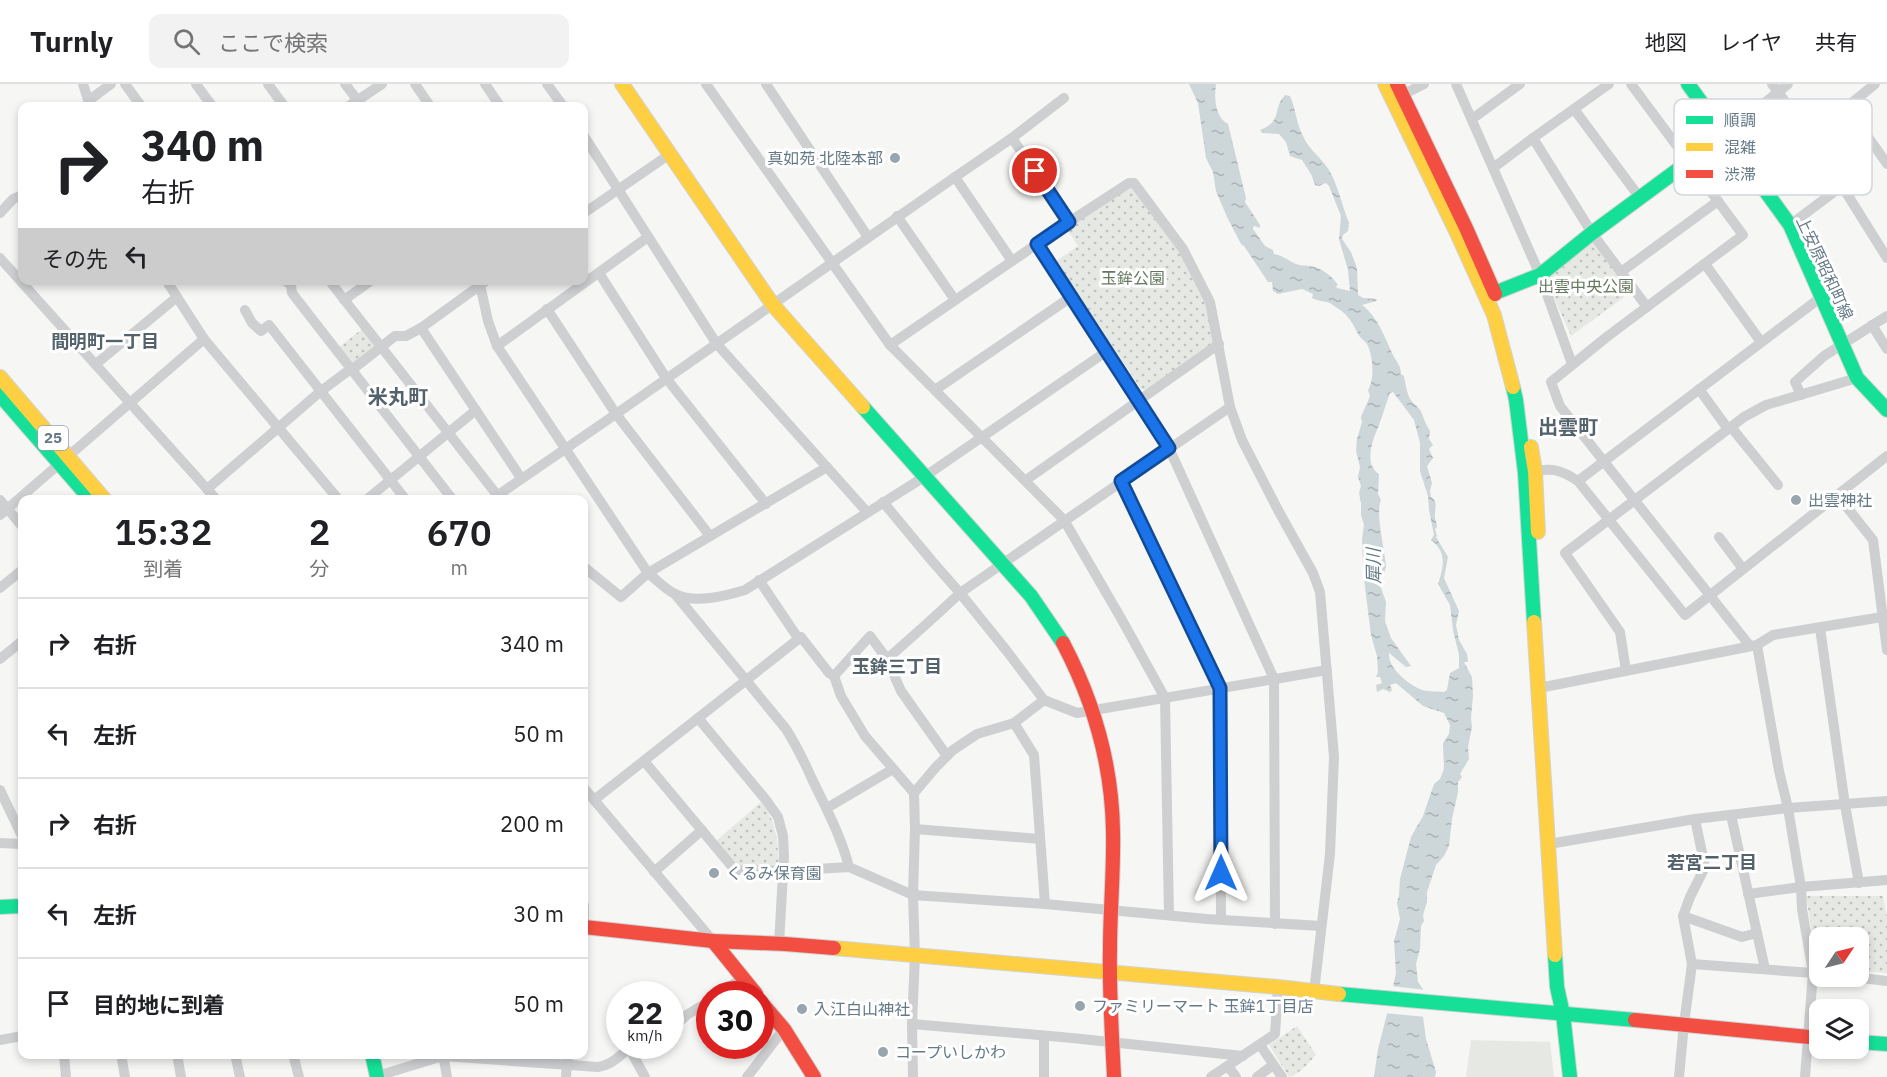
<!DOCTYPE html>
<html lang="ja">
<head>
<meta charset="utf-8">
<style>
  :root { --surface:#fff; --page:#f2f2f2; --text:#202124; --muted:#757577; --line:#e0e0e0 }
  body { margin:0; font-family:"IBM Plex Sans","Noto Sans JP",sans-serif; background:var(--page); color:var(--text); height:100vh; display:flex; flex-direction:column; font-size:22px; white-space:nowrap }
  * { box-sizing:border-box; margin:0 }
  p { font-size:20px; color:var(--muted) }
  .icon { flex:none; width:33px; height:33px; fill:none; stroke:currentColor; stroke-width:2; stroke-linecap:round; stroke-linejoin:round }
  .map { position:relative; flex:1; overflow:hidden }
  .side { position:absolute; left:18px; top:411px; width:570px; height:564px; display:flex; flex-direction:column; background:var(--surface); border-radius:12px; box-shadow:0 3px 9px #0003 }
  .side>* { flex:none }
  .hud { position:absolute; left:18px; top:18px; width:570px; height:183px; border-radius:12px; box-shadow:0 3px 9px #0003; background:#fff; color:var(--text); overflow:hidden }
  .needle { width:39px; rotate:55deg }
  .fabs { position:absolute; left:1809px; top:843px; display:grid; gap:12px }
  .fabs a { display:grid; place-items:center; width:60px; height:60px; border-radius:12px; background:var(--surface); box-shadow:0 3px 9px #0003; font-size:30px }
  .speed { position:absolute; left:606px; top:897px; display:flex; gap:12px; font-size:30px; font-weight:700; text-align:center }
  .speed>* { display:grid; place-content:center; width:78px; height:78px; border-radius:50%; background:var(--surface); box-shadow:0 3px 9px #0003; line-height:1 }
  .speed small { font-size:15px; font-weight:400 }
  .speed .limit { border:9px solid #d22; background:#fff; color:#111 }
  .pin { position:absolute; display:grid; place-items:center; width:51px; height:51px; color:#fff; margin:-26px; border:3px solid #fff; border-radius:50%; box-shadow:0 2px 6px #0007 }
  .me { position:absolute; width:66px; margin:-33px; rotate:0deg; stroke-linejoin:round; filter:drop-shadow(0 0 4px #0008) }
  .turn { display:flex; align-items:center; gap:21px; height:126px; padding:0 24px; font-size:27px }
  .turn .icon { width:78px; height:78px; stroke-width:2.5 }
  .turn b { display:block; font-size:42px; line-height:51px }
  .then { display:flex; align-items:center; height:57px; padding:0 24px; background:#0003; gap:12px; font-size:22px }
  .eta { display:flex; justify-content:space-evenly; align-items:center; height:102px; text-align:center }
  .eta b { font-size:36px; font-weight:600; line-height:42px }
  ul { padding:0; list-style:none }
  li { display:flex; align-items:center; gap:18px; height:90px; padding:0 24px; border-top:2px solid var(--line) }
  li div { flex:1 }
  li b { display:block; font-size:22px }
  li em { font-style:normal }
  header { display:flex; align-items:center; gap:36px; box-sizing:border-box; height:84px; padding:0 30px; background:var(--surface); border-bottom:2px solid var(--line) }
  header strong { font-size:28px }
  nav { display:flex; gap:33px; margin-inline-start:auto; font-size:21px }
  .search { width:420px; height:54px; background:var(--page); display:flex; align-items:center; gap:15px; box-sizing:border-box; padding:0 21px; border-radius:12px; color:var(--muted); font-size:22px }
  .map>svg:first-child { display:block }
  .grass { fill:#e6e9e3 }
  .park { fill:url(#park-dots) }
  .water { fill:url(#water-ripples); fill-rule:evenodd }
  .pier { fill:#f6f6f5 }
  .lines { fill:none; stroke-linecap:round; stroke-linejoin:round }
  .fast-casing { stroke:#d2d4d4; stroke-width:16 }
  .slow-casing { stroke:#d2d4d4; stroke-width:16 }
  .jam-casing { stroke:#d2d4d4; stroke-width:16 }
  .street { stroke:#cecfd0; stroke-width:10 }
  .fast { stroke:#16e098; stroke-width:14 }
  .slow { stroke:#ffcf43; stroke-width:14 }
  .jam { stroke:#f24e42; stroke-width:14 }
  .route-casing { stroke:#114b97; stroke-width:15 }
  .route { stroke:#1a73e8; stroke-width:10 }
  .poi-dot { fill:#97a5ae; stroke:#fff; stroke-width:2 }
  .labels { text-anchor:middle; stroke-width:6; stroke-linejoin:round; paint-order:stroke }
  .shield { fill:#fff; stroke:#92a1ab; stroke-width:1.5 }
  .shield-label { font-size:15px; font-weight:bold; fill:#647987 }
  .poi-label { font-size:16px; fill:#647987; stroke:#fff; text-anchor:start }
  .street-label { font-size:16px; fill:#647987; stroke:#fff }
  .park-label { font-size:16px; fill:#66785f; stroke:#fff }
  .neighbourhood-label { font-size:18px; font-weight:bold; fill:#53626b; stroke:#fff }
  .water-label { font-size:18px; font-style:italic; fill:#607b83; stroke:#fff }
  .quarter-label { font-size:20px; font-weight:bold; fill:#53626b; stroke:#fff }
  .key { fill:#fff; stroke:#d0d7db; stroke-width:1.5 }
  .key-label { font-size:16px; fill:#647987 }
</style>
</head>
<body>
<header>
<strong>Turnly</strong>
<div class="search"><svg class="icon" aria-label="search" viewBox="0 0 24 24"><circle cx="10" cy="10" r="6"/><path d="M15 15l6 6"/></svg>ここで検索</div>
<nav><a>地図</a><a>レイヤ</a><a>共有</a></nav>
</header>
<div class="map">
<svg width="1887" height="993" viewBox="0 0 1887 993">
  <defs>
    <pattern id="park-dots" width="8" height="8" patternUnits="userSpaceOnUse" patternTransform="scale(1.5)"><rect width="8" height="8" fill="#e6e9e3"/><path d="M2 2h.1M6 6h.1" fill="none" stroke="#bec2be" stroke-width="1.8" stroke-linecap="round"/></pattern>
    <pattern id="water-ripples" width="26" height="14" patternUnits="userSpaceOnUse" patternTransform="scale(1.5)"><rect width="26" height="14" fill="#cdd6d8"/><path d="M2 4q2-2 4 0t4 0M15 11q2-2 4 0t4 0" fill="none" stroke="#aab2b5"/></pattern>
  </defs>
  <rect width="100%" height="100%" fill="#f6f6f5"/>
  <polygon class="grass" points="1471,956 1550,958 1554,993 1466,993"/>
  <g class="park">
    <polygon points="1129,103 1135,104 1181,166 1208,217 1216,258 1146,306 1141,305 1056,177 1078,162 1067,145"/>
    <polygon points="1593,156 1631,208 1571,252 1545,194"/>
    <polygon points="362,245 375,261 354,280 338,264"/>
    <path d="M761,718C777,739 777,754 779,779L776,782L739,783L716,757Z"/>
    <polygon points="1806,812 1883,812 1887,833 1887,889 1859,887 1858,854 1820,854 1819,883 1817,880"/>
    <path d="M1297,942L1316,971C1308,979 1300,990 1289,993L1269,961Z"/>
  </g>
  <path class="water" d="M1189,0H1216C1214,15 1215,33 1228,40L1246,114L1245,118L1260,141V144L1254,142L1253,145L1265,162L1273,166L1274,170C1284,172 1287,176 1296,180C1301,182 1305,181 1310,182C1322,184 1332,192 1338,201L1336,202L1337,204L1350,207L1348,186L1339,155L1341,132L1329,102L1326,99L1319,102L1315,101L1311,90L1302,76L1290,72L1286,58L1279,50L1263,49L1260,46C1284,36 1271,27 1285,11L1290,12C1296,25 1296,39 1303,52C1309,66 1321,73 1329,86C1338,101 1342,122 1349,139L1348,147L1343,151L1342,155L1351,168L1357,184L1358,211L1363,214L1377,215L1376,217L1362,221C1378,233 1384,252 1392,269C1395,276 1401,281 1401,290L1404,292C1405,298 1407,310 1410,315C1414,321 1420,323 1422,330C1424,335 1426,341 1430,347L1429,355L1433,361L1429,365L1433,374L1427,382L1432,399L1430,407L1431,413C1438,418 1435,422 1435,430C1434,434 1437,439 1437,443L1435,445L1437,452L1436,453L1448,473L1444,494L1459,527L1456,541L1459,556L1467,570L1468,578H1464L1472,593L1473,612L1471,634L1472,643L1468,663L1469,675L1460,690L1462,693L1458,698V708L1452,735L1449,762L1444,772L1436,781L1427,808V818L1423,831L1424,837L1421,842L1420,865L1416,880L1418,898L1423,905V933L1426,955L1436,988L1435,993H1374L1378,965L1387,930L1396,889L1394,857L1400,835L1397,819L1399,811L1400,795L1411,753L1423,732L1434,700L1440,695L1444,685L1443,659L1449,650L1450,641L1444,629L1423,622L1396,599L1390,601L1392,606L1390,608L1383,605L1377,608L1376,601L1382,599L1380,593H1376L1378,588L1377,572L1371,551L1363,487L1362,455L1364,441L1361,431V419L1359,409L1361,402L1358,393L1360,383L1356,367L1357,355L1362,338L1361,333L1370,312L1368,306C1375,296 1373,271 1367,260C1364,256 1360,254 1358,250C1354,242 1351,236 1345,230C1341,226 1334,222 1330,219C1324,217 1317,217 1312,214L1313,210L1302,205L1278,210L1273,207L1272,198H1268L1244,162L1241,160L1227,133L1216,107L1213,88L1206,74L1198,19ZM1393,308L1414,336L1420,359V387L1428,412L1429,426L1434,451L1431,456C1447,468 1444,482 1438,500L1450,521L1453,546L1459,571V584L1450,589L1447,606L1444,608C1438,607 1424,608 1420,605C1407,599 1388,584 1389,569L1406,583L1411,582L1391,554L1385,537L1386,518L1380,501L1386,483C1385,466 1375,429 1381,416L1378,410L1379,390C1363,380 1373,355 1379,341C1383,330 1386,320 1390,309Z"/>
  <polygon class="pier" points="1390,902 1426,906 1426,933 1384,929"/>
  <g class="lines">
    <g class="fast-casing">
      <g id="fast">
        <polyline points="1688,0 1790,141 1857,294 1887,326"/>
        <polyline points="1487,212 1540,191 1592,149 1725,51"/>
        <polyline points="1513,303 1516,316 1525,389 1534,538"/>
        <polyline points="0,311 91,416"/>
        <polyline points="863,323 1031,512 1063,559"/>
        <polyline points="0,823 22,822"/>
        <polyline points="1555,871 1557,903 1563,930 1570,993"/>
        <polyline points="1339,910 1635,936"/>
        <polyline points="1858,958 1887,960"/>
        <polyline points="372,970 377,993"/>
      </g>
    </g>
    <g class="slow-casing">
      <g id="slow">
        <polyline points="622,0 773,221 863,323"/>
        <polyline points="1385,0 1457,149 1494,231 1513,303"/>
        <polyline points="0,293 105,416"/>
        <polyline points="1531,363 1535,387 1538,448"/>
        <polyline points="1534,538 1555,871"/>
        <polyline points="834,864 1278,903 1339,910"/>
      </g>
    </g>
    <g class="jam-casing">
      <g id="jam">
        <polyline points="1397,0 1466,144 1495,210"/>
        <path d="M1063,559C1094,618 1112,680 1113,747C1114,786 1110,826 1110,865C1109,908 1112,951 1114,993"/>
        <polyline points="584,843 713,857 785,860 834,864"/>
        <polyline points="713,857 756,910"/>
        <polyline points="760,917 784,945 814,993"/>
        <polyline points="1635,936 1820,954"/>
      </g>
    </g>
    <g class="street">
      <polyline points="83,0 90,22"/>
      <polyline points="125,0 141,22"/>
      <polyline points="196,0 212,22"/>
      <polyline points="268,0 284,22"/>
      <polyline points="345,0 362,22"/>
      <polyline points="415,0 430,22"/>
      <polyline points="485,0 500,22"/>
      <polyline points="547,0 563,22"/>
      <polyline points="706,0 890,261 1064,436 1122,536 1165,614 1169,831"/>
      <polyline points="766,0 868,153"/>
      <polyline points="1456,0 1540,191 1572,280"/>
      <polyline points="1631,0 1743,151 1608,252 1551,298 1560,322 1750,562"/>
      <polyline points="1772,0 1811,52 1842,102 1790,141"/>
      <polyline points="1398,13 1424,0"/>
      <polyline points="88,17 111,0"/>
      <polyline points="349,22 382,0"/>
      <polyline points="1847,23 1887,80"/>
      <polyline points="1574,25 1640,114"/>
      <polyline points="1472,35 1520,0"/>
      <polyline points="1725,51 1788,0"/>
      <polyline points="584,52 716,259 867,428"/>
      <polyline points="1811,52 1875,0"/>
      <polyline points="1012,54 1064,14"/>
      <polyline points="1533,54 1609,0"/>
      <polyline points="1493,84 1533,54 1592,149 1647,223"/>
      <polyline points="955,93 1012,177"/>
      <polyline points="1842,102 1887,174"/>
      <polyline points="0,129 13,115 22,111"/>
      <polyline points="584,129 670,70"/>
      <polyline points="897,132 955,216"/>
      <polyline points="1037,160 1169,364 1274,595 1275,840"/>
      <polyline points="0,174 217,416"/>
      <polyline points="1705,180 1761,258"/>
      <polyline points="1621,188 1718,117"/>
      <polyline points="599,189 666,294 766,420"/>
      <polyline points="166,196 204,255 339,416"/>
      <polyline points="284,196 291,201 292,209 453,416"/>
      <path d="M479,196L488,237L497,262L648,489C657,496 665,505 675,510C695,520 725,512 745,506L924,393L1107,267"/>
      <polyline points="332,200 497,411 502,415"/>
      <polyline points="344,216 372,196"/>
      <polyline points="547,225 616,330 710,452"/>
      <polyline points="245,226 252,239 261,247 269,241 406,416"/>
      <polyline points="1872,241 1887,265"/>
      <polyline points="421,244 521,394"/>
      <polyline points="890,261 1069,138"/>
      <polyline points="497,262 648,153"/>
      <polyline points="96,280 177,213"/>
      <polyline points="1699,305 1728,345"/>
      <polyline points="935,306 1071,213"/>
      <polyline points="1801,311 1795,298 1824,272 1887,232"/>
      <polyline points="1731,343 1778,401"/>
      <path d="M1528,388C1550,384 1559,384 1578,397L1820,214"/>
      <polyline points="1026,396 1219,260"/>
      <polyline points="1121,397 1220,604 1221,835"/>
      <polyline points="1578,397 1685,531 1887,372"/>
      <polyline points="207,405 321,307 348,287 353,285 395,252 406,252 421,244 486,197"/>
      <polyline points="1838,412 1873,456 1887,566"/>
      <polyline points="0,416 22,442"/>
      <polyline points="366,416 476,326"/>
      <polyline points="491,416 616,330 955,93 1012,54 1069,138 1129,99 1134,99 1183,165 1210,218 1230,323 1242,356 1278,426 1313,489 1320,508 1334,673 1330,770 1314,908"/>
      <polyline points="883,418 932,477 960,509 1006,566 1044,616 1077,629 1327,586"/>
      <polyline points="0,431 204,255"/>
      <polyline points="1719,453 1743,485"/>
      <polyline points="584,483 621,513 648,489 827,383"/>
      <polyline points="759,496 798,554"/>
      <polyline points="0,504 22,486"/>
      <path d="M675,510L786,645C796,661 804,677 812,695C826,724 841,752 849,783"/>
      <polyline points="1820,544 1845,721 1859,799"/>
      <polyline points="0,575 22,557"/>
      <path d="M887,575C912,553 936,532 960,509L1230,323"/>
      <polyline points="1626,587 1620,548 1565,469 1744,333 1766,321 1857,294"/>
      <polyline points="834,592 870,552 887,575 901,607 947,672"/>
      <polyline points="1539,604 1757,561 1773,551 1882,533"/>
      <polyline points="698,634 766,716 778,733 783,752 784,772 779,860"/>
      <polyline points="1014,639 1034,671 1045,820"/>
      <polyline points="644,677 735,786 783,787 849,783 913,811 1045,820 1207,835 1321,842"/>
      <polyline points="584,704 713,857"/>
      <polyline points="0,706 22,752"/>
      <polyline points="914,709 936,683 953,666 977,650 1014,639 1044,616"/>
      <polyline points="594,716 801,553 829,589 834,592 841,612 865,652 914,709 915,745 913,811 915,872 912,940 913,993"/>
      <polyline points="827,724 893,685"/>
      <polyline points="1731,731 1765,885"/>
      <polyline points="915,745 1040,755"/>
      <polyline points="0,759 22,760"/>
      <polyline points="1549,760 1695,735 1788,724 1887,717"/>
      <polyline points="654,788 702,746"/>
      <polyline points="1748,810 1801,803 1887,796"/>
      <polyline points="584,821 584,845"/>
      <polyline points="1683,832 1742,853 1757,849"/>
      <polyline points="1692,880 1813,889 1802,825 1801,803 1788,724 1779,687 1757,561"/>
      <polyline points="1845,892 1887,897"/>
      <polyline points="719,910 737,898 740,892"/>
      <polyline points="912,940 1072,954 1243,972"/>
      <polyline points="670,946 688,930 710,917"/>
      <polyline points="1044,952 1044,993"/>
      <polyline points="0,956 22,952"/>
      <polyline points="1260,961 1282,993"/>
      <polyline points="629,964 645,993"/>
      <polyline points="64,970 66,993"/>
      <polyline points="121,970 125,993"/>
      <polyline points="177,970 181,993"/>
      <polyline points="235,970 240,993"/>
      <polyline points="293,970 299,993"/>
      <polyline points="443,970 447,993"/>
      <polyline points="1228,982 1236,993"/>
      <path d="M374,993L443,972L598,983C616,980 619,969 635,962"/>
      <polyline points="566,993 568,970"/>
      <polyline points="747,993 784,945"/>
      <polyline points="1211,993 1275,950 1278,903"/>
      <polyline points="1257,993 1273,981"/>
      <polyline points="1679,993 1684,940 1692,880 1683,832 1690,813 1705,783 1695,735"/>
      <polyline points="1805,993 1813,889 1820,890"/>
    </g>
    <use href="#fast" class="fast"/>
    <use href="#slow" class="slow"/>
    <use href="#jam" class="jam"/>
  </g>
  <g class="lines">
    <g class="route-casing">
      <polyline id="route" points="1035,87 1069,138 1037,160 1169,364 1121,397 1220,604 1221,789"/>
    </g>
    <use href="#route" class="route"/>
  </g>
  <g class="poi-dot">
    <circle cx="895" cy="74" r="6"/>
    <circle cx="1796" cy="416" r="6"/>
    <circle cx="714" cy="789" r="6"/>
    <circle cx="1080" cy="922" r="6"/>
    <circle cx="802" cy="925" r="6"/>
    <circle cx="883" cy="968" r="6"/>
  </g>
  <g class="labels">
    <rect class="shield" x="38" y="342" width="30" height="24" rx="4.5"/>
    <g class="shield-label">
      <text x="53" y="359">25</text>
    </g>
    <g class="poi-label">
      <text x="883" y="80" text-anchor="end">真如苑 北陸本部</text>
      <text x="1808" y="422">出雲神社</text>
      <text x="726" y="795">くるみ保育園</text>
      <text x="1092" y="928">ファミリーマート 玉鉾1丁目店</text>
      <text x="814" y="931">入江白山神社</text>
      <text x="895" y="974">コープいしかわ</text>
    </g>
    <g class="street-label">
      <text transform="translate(1825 184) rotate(65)" y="6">上安原昭和町線</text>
    </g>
    <g class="park-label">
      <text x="1133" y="200">玉鉾公園</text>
      <text x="1586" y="208">出雲中央公園</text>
    </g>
    <g class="neighbourhood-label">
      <text x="105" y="264">間明町一丁目</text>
      <text x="897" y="589">玉鉾三丁目</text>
      <text x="1712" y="785">若宮二丁目</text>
    </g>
    <g class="water-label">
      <text transform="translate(1374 482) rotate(-91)" y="6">犀川</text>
    </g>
    <g class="quarter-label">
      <text x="398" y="320">米丸町</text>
      <text x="1568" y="350">出雲町</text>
    </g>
  </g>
  <rect x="1674" y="15" width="198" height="96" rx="9" class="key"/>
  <rect x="1686" y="32" width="27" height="8" fill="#16e098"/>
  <rect x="1686" y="59" width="27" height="8" fill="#ffcf43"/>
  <rect x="1686" y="86" width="27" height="8" fill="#f24e42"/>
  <g class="key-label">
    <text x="1724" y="42">順調</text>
    <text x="1724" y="69">混雑</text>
    <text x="1724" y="96">渋滞</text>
  </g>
</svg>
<div class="fabs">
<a><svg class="needle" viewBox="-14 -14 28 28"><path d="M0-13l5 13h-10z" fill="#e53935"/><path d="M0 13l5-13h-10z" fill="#757577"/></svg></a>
<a><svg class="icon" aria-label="layers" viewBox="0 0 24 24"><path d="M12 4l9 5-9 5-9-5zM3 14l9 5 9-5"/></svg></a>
</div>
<div class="speed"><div>22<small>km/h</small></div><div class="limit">30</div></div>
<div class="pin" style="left:1035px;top:87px;background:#d93025"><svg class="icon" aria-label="arrive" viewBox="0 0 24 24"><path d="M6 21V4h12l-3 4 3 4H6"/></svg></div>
<svg class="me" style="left:1221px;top:789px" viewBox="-20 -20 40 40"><path d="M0-17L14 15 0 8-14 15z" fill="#1a73e8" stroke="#fff" stroke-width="4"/></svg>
<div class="hud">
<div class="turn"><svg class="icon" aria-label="right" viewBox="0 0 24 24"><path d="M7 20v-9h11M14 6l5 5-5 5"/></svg><div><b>340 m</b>右折</div></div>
<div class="then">その先<svg class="icon" aria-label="left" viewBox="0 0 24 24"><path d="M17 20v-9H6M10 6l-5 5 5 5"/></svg></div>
</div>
<section class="side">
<div class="eta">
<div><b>15:32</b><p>到着</p></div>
<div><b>2</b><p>分</p></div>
<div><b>670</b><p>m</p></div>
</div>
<ul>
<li><svg class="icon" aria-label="right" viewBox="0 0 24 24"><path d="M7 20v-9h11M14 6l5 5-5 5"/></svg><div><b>右折</b></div><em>340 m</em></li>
<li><svg class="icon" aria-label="left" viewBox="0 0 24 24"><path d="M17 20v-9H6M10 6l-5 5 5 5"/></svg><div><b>左折</b></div><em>50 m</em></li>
<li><svg class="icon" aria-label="right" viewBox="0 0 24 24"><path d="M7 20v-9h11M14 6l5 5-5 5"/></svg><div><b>右折</b></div><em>200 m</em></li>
<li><svg class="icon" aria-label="left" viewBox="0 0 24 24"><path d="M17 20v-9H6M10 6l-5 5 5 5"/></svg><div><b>左折</b></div><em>30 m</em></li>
<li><svg class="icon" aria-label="arrive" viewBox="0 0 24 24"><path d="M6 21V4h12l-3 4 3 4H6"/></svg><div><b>目的地に到着</b></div><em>50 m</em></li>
</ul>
</section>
</div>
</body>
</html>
